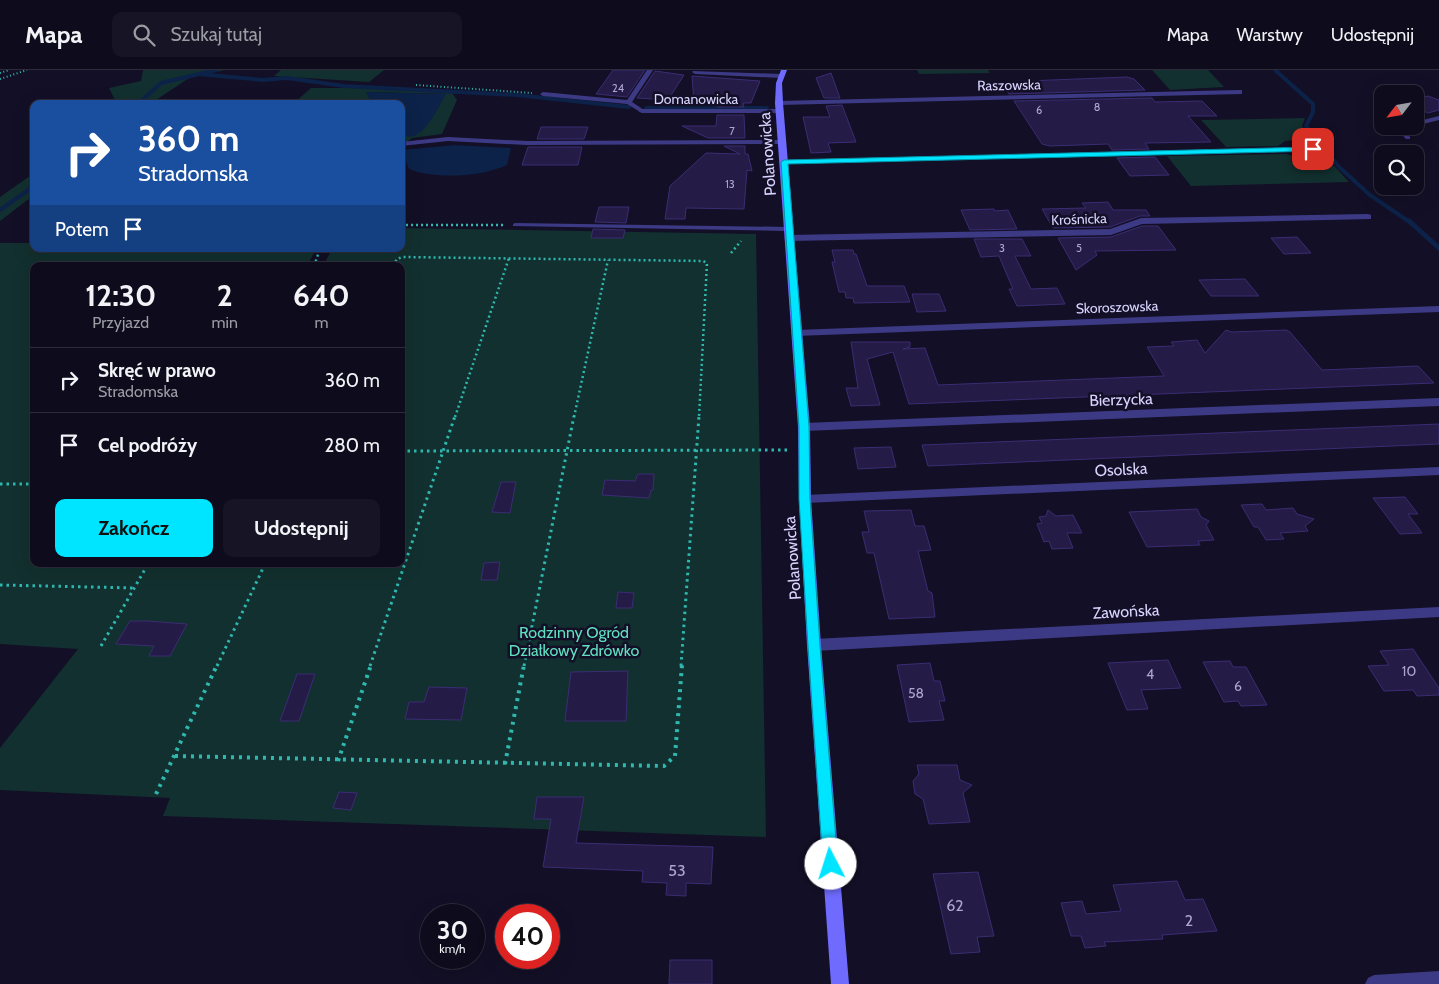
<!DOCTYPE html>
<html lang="pl">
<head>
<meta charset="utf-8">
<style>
  :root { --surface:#0e0b1c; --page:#171425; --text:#f1f3f6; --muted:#9b9ba3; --line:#2e2b3b; --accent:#00e5ff }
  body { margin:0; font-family:Cabin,sans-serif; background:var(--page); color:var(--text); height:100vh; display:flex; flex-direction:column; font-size:19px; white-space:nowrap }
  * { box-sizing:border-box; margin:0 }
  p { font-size:16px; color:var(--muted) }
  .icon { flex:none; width:28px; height:28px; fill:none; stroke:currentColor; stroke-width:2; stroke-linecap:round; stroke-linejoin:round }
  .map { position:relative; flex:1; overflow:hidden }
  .details { position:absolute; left:30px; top:192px; width:375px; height:305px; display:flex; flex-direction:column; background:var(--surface); border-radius:10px; box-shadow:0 5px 20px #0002,0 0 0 1px var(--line) }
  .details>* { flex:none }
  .hud { position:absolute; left:30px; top:30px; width:375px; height:152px; border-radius:10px; box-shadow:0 5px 20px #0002,0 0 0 1px var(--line); background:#1a4fa0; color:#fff; overflow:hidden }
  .needle { width:32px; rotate:239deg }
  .buttons { position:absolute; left:1374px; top:15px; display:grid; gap:10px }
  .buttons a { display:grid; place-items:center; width:50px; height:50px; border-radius:10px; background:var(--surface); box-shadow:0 5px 20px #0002,0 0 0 1px var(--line); font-size:25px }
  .speed { position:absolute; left:420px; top:834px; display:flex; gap:10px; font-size:25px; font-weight:700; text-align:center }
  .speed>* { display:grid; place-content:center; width:65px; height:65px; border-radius:50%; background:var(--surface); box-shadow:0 5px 20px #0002,0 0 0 1px var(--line); line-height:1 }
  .speed small { font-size:12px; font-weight:400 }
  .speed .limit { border:8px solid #d22; background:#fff; color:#111 }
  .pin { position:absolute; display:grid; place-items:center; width:42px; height:42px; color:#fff; margin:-21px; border-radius:10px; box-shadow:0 2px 8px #0006 }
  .me { position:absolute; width:55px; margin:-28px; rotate:355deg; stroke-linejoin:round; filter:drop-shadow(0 0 4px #0008) }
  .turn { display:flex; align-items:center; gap:18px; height:105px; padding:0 25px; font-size:22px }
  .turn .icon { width:65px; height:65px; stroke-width:2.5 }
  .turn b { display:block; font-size:35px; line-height:42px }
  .then { display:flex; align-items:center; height:48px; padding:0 25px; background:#0003; gap:10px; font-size:19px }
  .eta { display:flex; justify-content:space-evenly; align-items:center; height:85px; text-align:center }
  .eta b { font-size:30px; font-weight:800; line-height:35px }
  .primary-button { display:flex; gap:10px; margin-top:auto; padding:10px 25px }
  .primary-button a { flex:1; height:58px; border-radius:10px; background:var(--accent); color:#111; font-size:20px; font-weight:800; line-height:58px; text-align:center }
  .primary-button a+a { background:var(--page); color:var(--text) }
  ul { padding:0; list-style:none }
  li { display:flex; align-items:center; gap:15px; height:65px; padding:0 25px; border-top:1px solid var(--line) }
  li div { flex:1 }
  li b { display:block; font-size:19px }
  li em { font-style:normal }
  header { display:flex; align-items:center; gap:30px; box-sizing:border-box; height:70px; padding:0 25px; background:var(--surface); border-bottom:1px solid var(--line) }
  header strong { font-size:24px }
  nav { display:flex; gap:28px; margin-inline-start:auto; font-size:18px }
  .search { width:350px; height:45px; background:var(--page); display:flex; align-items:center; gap:12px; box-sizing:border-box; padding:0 18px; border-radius:10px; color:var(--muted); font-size:19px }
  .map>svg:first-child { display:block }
  .green { fill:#12302f }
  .water { fill:#0c2248 }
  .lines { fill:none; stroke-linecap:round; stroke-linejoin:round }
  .stream-far1 { stroke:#0c2248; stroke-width:4 }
  .stream { stroke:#0c2248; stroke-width:5 }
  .building { fill:#241b47; stroke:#3b2d73 }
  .path-far3 { stroke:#2fb8b0; stroke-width:2; stroke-dasharray:1 2.5; stroke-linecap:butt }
  .path-far2 { stroke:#2fb8b0; stroke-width:2.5; stroke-dasharray:2 3; stroke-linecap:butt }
  .path-far1 { stroke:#2fb8b0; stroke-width:3; stroke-dasharray:2.5 4; stroke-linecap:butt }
  .path { stroke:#2fb8b0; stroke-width:4; stroke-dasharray:3 5; stroke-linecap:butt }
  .lane { fill:#3d3a85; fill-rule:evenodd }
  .street { fill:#3d3a85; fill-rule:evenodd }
  .secondary { fill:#6f6bff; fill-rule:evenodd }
  .route { fill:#00e5ff; stroke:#0095a6 }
  .labels { text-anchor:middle; stroke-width:5; stroke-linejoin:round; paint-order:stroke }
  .far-number-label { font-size:11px; fill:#aca6d1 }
  .far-street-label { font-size:14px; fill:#d9d4ff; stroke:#130f26 }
  .number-label { font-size:14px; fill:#aca6d1 }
  .street-label { font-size:16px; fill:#d9d4ff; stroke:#130f26 }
  .park-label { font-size:16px; fill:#5fe0c0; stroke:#130f26 }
  .near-number-label { font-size:16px; fill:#aca6d1 }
</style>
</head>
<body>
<header>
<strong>Mapa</strong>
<div class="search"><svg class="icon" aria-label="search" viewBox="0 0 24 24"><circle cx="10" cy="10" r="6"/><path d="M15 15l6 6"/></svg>Szukaj tutaj</div>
<nav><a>Mapa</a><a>Warstwy</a><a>Udostępnij</a></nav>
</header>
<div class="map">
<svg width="1439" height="914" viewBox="0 0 1439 914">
  <rect width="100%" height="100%" fill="#130f26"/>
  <g class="green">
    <polygon points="143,0 225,0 189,8 150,34 117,34 109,18 141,11"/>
    <polygon points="281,0 384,0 369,12 274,6"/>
    <polygon points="917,0 988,0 990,3 919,4"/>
    <polygon points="1152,0 1208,0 1224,17 1170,20"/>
    <polygon points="311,18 402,18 452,23 457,30 442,64 412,68 401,78 401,64 404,66 446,24 366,22 373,34 293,34"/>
    <polygon points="1305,48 1302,56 1312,69 1285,71 1278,76 1226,77 1201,50"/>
    <polygon points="1286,84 1304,89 1327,88 1349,112 1191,116 1167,86"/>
    <polygon points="34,103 34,125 0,151 0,127"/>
    <polygon points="401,158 756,164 766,767 163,746 170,728 0,720 0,678 78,579 0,574 0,173 34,173 34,179 316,179 307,196 34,196 34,494 401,494 401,196 323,196 332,179 401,179"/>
  </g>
  <g class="water">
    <path d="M366,22L446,24C438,37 422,77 401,64V34H373Z"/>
    <path d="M455,75L511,78L507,95C481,107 438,109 411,100L408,97L402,80Z"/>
  </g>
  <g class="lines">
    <g class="stream-far1">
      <polyline points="1275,0 1313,34 1313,42 1306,56 1339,97 1370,125 1411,153"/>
      <polyline points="198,4 263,10 287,8 344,16 517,25 629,37"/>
      <polyline points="138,34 161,13 216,0"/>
      <polyline points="646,38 767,38"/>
      <polyline points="0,140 34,116"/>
    </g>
    <polyline class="stream" points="1409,151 1439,178"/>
  </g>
  <g class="building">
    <polygon points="613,0 645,0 627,27 596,24"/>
    <polygon points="655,1 684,5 668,30 637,28"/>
    <polygon points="831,3 840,28 824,28 816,8"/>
    <polygon points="692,6 760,11 751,33 743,33 744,37 717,37 717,35 694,33"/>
    <polygon points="1127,7 1134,9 1145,20 1009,24 1001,12"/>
    <polygon points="1428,26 1439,30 1439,40 1428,43 1415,37 1415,29"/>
    <polygon points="1152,28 1155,32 1202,31 1217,46 1188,46 1211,72 1145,73 1149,79 1112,80 1108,74 1050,76 1042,74 1014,31"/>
    <polygon points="842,35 856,72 828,73 831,82 811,83 803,47 830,47 826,36"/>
    <polygon points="717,45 744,45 745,68 708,68 682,56 716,56"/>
    <polygon points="541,57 588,57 584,69 537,69"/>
    <polygon points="724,76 745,76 745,84 748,84 752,101 747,100 744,139 686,138 685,149 665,149 670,116 706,83 740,84"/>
    <polygon points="528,77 582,77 578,95 522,95"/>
    <polygon points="1155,87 1169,105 1130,106 1117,88"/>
    <polygon points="1108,132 1113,140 1146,140 1150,146 1140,146 1110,157 1053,158 1042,139 1086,138 1082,133"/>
    <polygon points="599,137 629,137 626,153 595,152"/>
    <polygon points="994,139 995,141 1008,140 1017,159 970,160 961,140"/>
    <polygon points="1142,156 1158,156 1176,180 1095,181 1097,185 1076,200 1058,168 1111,167"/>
    <polygon points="593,159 625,160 623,168 591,168"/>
    <polygon points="1297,167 1311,183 1284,184 1271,168"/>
    <polygon points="974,169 1022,169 1031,186 1015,186 1031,219 1057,218 1065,234 1017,236 1009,219 1013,219 999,186 981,187"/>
    <polygon points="832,180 853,180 854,184 856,184 867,216 904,216 910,232 854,233 853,228 846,228 845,222 839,222 832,192 835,192"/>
    <polygon points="1245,209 1259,226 1211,226 1199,210"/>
    <polygon points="912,224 939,224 946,241 917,242"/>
    <polygon points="1226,260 1232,262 1286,260 1290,262 1322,300 1418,296 1434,313 909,334 893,282 867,289 880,335 851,336 846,318 858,318 851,272 910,272 910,277 903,279 925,278 938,315 1164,306 1147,277 1174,276 1171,272 1197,270 1205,283"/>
    <polygon points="1439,354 1439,374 928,396 922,375"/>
    <polygon points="891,377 896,397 858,399 854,378"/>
    <polygon points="638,404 654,404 653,420 651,420 649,428 602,425 605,410 635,411"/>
    <polygon points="501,412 516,412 510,443 492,442"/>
    <polygon points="1405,427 1418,444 1408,444 1422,463 1400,464 1373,428"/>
    <polygon points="1262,434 1266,440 1293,438 1297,444 1314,449 1305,456 1308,461 1280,463 1284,469 1266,470 1258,457 1254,457 1241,435"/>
    <polygon points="1197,439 1201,447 1209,451 1206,455 1214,470 1198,471 1200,475 1147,477 1129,442"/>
    <polygon points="911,440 915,456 924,456 931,480 918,481 928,521 932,523 935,547 889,549 874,483 867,483 862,462 869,462 864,441"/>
    <polygon points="1048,440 1056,446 1073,445 1082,463 1067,463 1073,478 1052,479 1049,471 1044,472 1037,454 1042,453 1039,447 1046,446"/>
    <polygon points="500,492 497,510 481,510 484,493"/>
    <polygon points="618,522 634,523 632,538 616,538"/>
    <polygon points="130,551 147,551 187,554 170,586 149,586 154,576 116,574"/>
    <polygon points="1413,579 1439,618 1439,625 1417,626 1413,620 1384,621 1368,596 1389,595 1380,581"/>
    <polygon points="1168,590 1181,618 1141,620 1148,639 1127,640 1108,593"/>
    <polygon points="1230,591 1233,597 1246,597 1267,635 1241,636 1238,631 1224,632 1203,592"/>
    <polygon points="930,593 934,611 940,611 945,631 939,631 944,650 909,652 897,595"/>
    <polygon points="628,601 626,651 565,651 571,602"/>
    <polygon points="297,604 315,604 299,651 280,651"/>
    <polygon points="429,617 467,618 461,650 405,649 409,632 424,632"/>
    <polygon points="917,695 957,695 960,710 972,715 963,723 970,752 929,754 923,729 915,724 913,711 919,704"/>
    <polygon points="339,722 357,723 351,740 333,738"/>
    <polygon points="537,727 584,727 576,773 713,777 711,814 686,813 686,826 666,825 667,813 642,812 643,801 543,797 551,749 534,749"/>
    <polygon points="978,802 994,866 977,867 980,882 951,884 933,804"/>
    <polygon points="1177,811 1185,830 1203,829 1217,861 1162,865 1163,869 1104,872 1106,876 1085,878 1081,866 1071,866 1061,833 1082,831 1086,844 1121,841 1113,815"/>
    <polygon points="670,890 712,890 712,914 669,914"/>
  </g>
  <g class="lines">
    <g class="path-far3">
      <polyline points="0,3 9,0"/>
      <polyline points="0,9 27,0"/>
      <polyline points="416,15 532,23"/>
    </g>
    <g class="path-far2">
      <polyline points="401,155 504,155"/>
      <polyline points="731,183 741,171"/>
      <polyline points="314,196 320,179"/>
      <polyline points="393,196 397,189 402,187 703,191 707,193 699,347"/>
      <polyline points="455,347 509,188"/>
      <polyline points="574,347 608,190"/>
    </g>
    <g class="path-far1">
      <polyline points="401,381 788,380"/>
      <polyline points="0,414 34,414"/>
      <polyline points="0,515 135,518"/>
      <polyline points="101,576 148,494"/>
      <polyline points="217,596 265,494"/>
      <polyline points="370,596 455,346"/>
      <polyline points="524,596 574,346"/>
      <polyline points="681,596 699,346"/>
    </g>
    <g class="path">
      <polyline points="175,686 664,696 675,686 682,595"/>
      <polyline points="338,691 371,595"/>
      <polyline points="505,694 524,595"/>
      <polyline points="156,724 217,595"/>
    </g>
    <g class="lane">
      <polygon points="647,0 653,0 632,32 644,40 644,42 642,43 627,34 543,26 540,24 543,22 627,30"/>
      <polygon points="693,1 781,4 784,6 781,8 695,4 692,2"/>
      <polygon points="1374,34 1378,34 1382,38 1382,43 1374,36"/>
      <polygon points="1439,46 1439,50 1415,56 1415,52"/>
      <polygon points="1394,56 1401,56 1410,67 1410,69 1406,69"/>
      <polygon points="448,67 527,71 530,73 527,75 448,71 401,76 401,72"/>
      <polygon points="515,153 788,157 792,159 788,161 513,156 513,154"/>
    </g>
    <g class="street">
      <polygon points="1239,20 1242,20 1242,24 779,35 775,33 779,31"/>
      <polygon points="639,39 780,39 784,41 780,43 642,43 638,41"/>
      <polygon points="782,70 786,72 785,74 527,75 523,73 527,71"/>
      <polygon points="1313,77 1317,79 1316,81 784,94 780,92 784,90"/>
      <polygon points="1368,144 1371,145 1371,149 1142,154 1111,165 788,171 784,168 788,165 1110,159 1141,148"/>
      <polygon points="1439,236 1439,242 796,266 791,263 796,260"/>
      <polygon points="1439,328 1439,336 804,361 798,357 804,353"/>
      <polygon points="1439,397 1439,405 805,433 799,429 805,425"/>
      <polygon points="1439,537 1439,547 814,581 809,579 807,575 809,571 814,569"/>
      <polygon points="1439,901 1439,914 1365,914 1368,908 1374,905"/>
    </g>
    <polygon class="secondary" points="781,0 787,0 782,13 783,33 810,357 811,429 821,575 849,914 831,914 807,575 799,429 798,357 775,33 776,13"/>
  </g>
  <polygon class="route" points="1313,77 1316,81 788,94 809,357 810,429 820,576 838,794 836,800 831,802 825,800 823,794 808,576 799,429 799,357 781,92 784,90"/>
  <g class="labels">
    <g class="far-number-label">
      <text x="618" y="22">24</text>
      <text x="1097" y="41">8</text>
      <text x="1039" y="44">6</text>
      <text x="732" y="65">7</text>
      <text x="730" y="118">13</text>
      <text x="1002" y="182">3</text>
      <text x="1079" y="182">5</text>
    </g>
    <g class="far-street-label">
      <text transform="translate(1009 15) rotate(-1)" y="5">Raszowska</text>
      <text x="696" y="34">Domanowicka</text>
      <text transform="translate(1079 149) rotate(-2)" y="5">Krośnicka</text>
      <text transform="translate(1117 237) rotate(-2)" y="5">Skoroszowska</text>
    </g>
    <g class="number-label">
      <text x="1409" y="606">10</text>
      <text x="1150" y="609">4</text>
      <text x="1238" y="621">6</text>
      <text x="916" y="628">58</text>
    </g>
    <g class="street-label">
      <text transform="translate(767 84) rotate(-94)" y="6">Polanowicka</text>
      <text transform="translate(1121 329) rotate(-2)" y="6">Bierzycka</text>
      <text transform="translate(1121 399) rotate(-3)" y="6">Osolska</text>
      <text transform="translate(792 488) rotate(-94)" y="6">Polanowicka</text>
      <text transform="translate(1126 541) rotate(-3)" y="6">Zawońska</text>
    </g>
    <g class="park-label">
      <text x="574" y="568">Rodzinny Ogród<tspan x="574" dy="18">Działkowy Zdrówko</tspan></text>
    </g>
    <g class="near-number-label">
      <text x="677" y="806">53</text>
      <text x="955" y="841">62</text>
      <text x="1189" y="856">2</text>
    </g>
  </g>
</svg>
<div class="buttons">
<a><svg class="needle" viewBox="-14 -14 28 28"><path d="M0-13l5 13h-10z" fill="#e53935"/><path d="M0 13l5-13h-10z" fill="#9b9ba3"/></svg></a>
<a><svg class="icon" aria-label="search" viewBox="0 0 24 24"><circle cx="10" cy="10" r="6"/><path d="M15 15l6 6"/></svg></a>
</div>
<div class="speed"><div>30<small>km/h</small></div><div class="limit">40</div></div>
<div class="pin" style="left:1313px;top:79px;background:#d93025"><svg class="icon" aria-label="arrive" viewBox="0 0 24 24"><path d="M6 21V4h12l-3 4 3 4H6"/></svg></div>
<svg class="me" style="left:831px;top:794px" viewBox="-20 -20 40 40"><circle r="19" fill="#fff"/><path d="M0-13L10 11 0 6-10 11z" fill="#00e5ff"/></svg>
<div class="hud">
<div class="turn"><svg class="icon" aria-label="right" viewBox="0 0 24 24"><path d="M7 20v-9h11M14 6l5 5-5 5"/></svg><div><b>360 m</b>Stradomska</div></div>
<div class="then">Potem<svg class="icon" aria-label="arrive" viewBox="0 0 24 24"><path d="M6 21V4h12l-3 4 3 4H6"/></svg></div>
</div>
<section class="details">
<div class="eta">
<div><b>12:30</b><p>Przyjazd</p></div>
<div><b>2</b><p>min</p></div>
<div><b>640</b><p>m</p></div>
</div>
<ul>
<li><svg class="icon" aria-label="right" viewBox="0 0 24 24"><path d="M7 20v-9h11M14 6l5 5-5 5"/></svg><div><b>Skręć w prawo</b><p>Stradomska</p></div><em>360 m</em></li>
<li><svg class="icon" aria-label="arrive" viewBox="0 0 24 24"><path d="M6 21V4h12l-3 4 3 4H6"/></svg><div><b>Cel podróży</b></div><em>280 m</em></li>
</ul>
<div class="primary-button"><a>Zakończ</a><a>Udostępnij</a></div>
</section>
</div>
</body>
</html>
